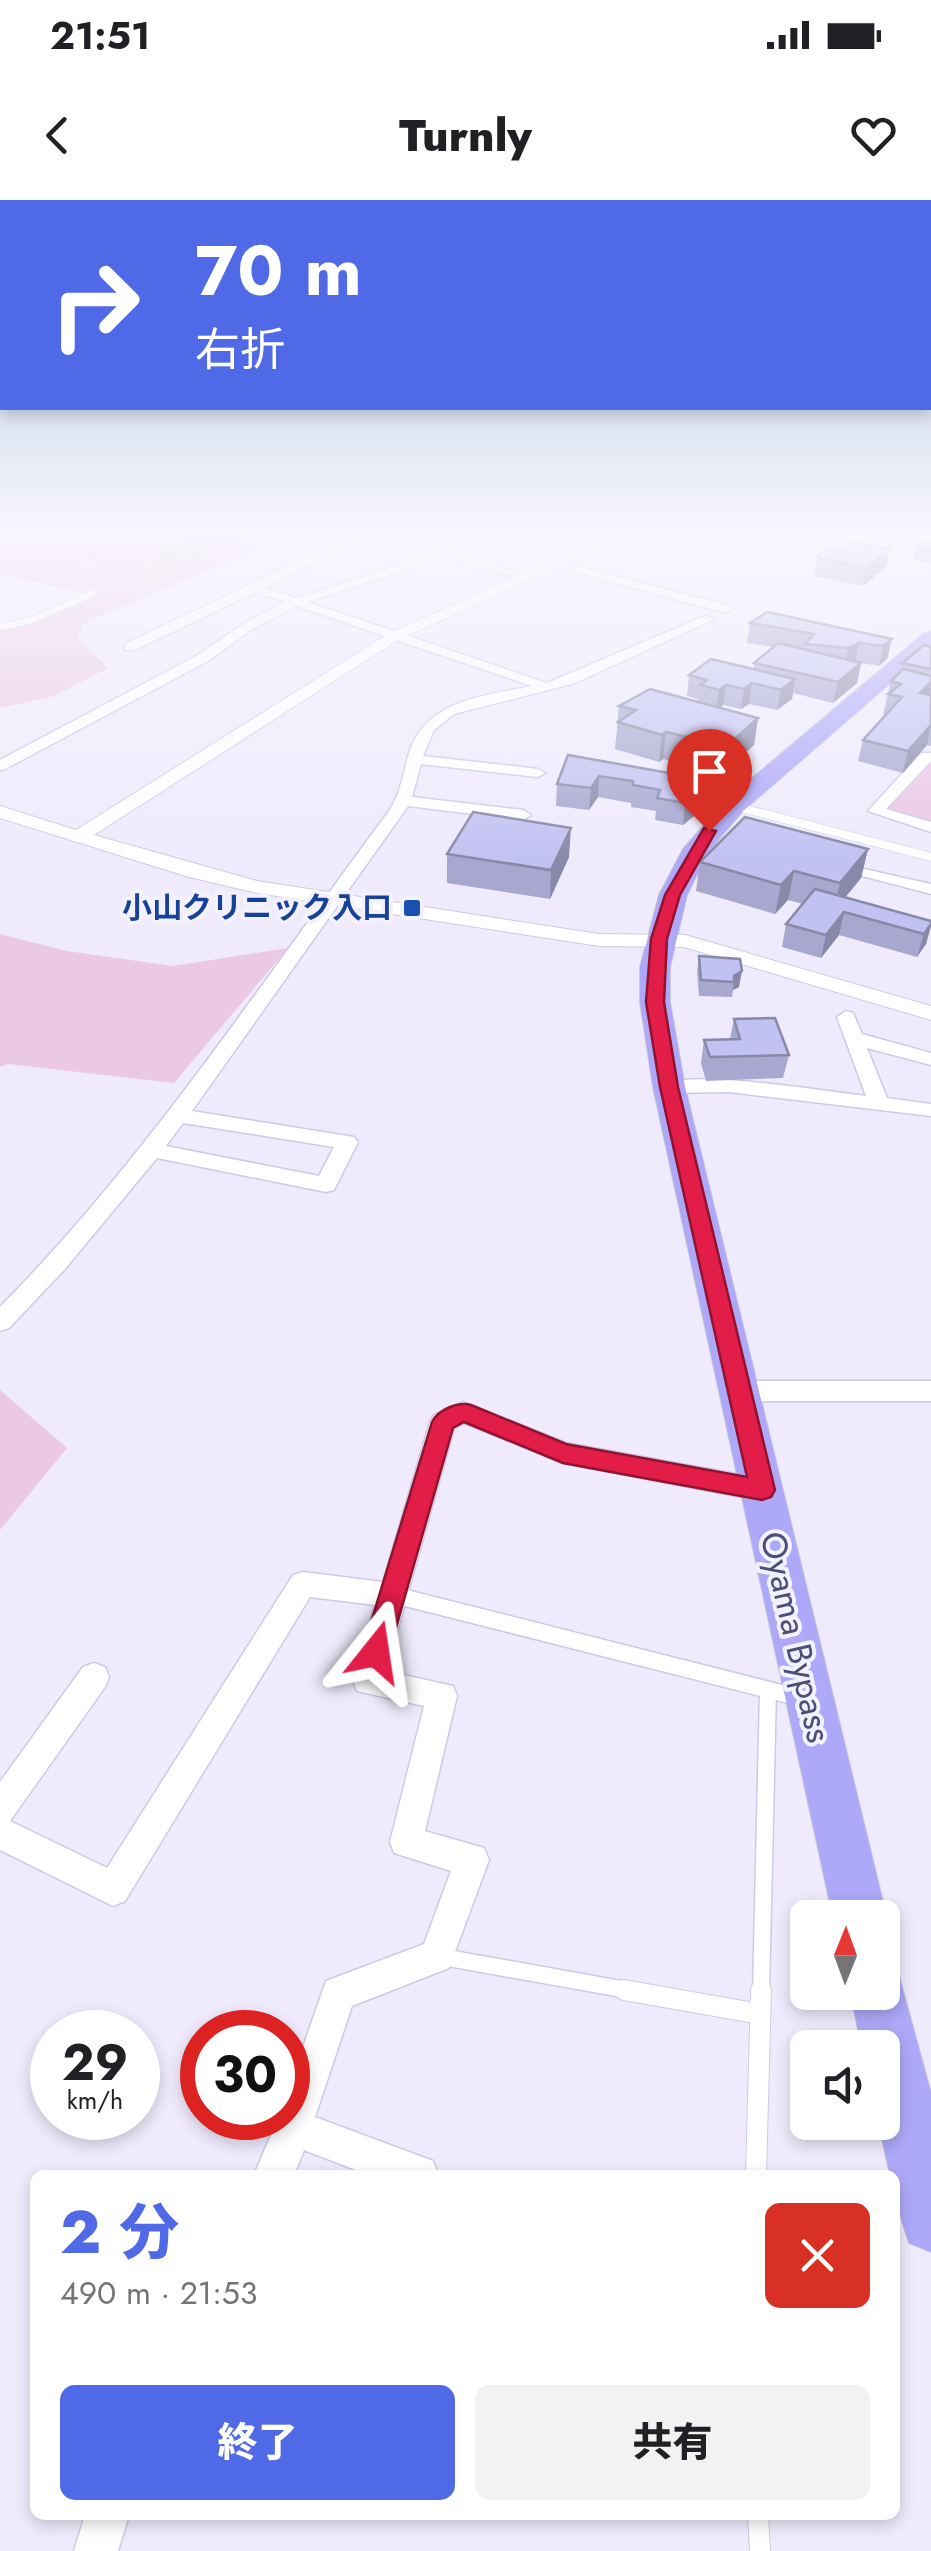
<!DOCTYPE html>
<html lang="ja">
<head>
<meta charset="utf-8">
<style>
  :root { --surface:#fff; --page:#f2f2f2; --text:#202124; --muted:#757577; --accent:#5069e6 }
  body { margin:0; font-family:Jost,"Noto Sans JP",sans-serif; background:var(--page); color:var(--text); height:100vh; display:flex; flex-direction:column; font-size:38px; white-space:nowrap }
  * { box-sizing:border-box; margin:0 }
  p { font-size:32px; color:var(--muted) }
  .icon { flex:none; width:55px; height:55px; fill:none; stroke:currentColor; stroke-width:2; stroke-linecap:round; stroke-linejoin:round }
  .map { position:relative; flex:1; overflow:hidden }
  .details { position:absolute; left:30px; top:1970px; width:870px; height:350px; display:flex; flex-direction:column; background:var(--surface); border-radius:15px; box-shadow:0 5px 15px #0003 }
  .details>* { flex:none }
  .hud { position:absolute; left:0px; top:0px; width:932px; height:210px; box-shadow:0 5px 15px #0003; background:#5069e6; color:#fff; overflow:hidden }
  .needle { width:65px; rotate:1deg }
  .tools { position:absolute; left:790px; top:1700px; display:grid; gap:20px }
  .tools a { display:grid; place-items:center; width:110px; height:110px; border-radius:15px; background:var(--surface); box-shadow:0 5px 15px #0003; font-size:50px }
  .speed { position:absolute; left:30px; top:1810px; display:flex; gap:20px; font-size:50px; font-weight:700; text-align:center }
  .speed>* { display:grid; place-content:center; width:130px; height:130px; border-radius:50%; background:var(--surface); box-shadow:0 5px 15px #0003; line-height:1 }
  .speed small { font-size:25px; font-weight:400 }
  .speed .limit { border:15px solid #d22; background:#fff; color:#111 }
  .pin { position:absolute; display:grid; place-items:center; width:85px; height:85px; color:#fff; margin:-102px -42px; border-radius:50% 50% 50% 0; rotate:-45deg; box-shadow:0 0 10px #0007 }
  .pin .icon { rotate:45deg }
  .me { position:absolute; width:110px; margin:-55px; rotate:15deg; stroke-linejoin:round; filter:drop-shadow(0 0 8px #0008) }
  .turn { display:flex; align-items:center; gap:35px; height:210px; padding:0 30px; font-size:45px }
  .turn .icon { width:130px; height:130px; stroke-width:2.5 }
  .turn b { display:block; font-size:70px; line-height:85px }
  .round { display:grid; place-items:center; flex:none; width:105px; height:105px; border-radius:15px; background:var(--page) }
  .headline { display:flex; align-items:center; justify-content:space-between; height:170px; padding:0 30px }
  h1 { font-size:60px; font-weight:800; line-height:75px; color:var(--accent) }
  .action { display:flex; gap:20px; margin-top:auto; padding:20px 30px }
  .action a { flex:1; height:115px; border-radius:15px; background:var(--accent); color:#fff; font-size:40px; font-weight:800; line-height:115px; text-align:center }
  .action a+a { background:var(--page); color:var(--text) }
  .status { display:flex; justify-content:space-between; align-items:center; height:70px; padding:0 50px; background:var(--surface); direction:ltr }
  .status svg { height:28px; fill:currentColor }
  header { display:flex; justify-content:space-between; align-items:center; height:130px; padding:0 30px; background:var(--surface); font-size:45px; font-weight:800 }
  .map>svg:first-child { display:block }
  .green { fill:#ebc8e4 }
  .water { fill:#e7ddbe; stroke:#d9cda4; stroke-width:2.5 }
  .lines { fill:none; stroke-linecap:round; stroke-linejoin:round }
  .stream { stroke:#d9cda4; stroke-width:4 }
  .service-far3-casing { stroke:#cdcae7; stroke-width:8 }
  .service-far2-casing { stroke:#cdcae7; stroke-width:9 }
  .service-far1-casing { stroke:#cdcae7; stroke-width:19 }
  .service-casing { stroke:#cdcae7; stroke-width:22 }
  .minor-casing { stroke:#cdcae7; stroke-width:3 }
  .tertiary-casing { stroke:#cdcae7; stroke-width:2 }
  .trunk-casing { stroke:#cacad7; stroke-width:2 }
  .path { stroke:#a4a4d8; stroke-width:2.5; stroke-dasharray:1 4; stroke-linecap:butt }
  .service-far3 { stroke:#fff; stroke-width:6 }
  .service-far2 { stroke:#fff; stroke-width:8 }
  .service-far1 { stroke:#fff; stroke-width:16 }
  .service { stroke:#fff; stroke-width:20 }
  .minor { fill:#fff; fill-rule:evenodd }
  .tertiary { fill:#fff; fill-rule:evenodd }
  .trunk { fill:#aea8f8; fill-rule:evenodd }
  .wall { fill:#a7a7d0 }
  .shaded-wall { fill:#8888a9 }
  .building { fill:#c2c2f2; stroke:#8888a9; stroke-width:2.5 }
  .route { fill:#e11d48; stroke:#92132f; stroke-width:2.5 }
  .transit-dot { fill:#1a4fb4; stroke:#f4f1ff; stroke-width:4 }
  .labels { text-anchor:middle; stroke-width:8; stroke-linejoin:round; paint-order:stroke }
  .far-transit-label { font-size:30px; font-weight:bold; fill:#164399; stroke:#f4f1ff; text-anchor:end }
  .street-label { font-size:35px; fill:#4d4e79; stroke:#f4f1ff }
</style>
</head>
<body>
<div class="status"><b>21:51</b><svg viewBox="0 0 49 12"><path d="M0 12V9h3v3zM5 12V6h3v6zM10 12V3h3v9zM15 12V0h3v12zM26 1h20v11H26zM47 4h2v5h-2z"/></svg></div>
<header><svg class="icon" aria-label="back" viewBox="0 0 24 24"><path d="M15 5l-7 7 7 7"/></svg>Turnly<svg class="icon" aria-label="heart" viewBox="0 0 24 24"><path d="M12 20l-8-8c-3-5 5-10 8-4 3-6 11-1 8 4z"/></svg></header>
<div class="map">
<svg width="931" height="2351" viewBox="0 0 931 2351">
  <rect width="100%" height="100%" fill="#efebfd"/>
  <g class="green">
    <polygon points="0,331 299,331 82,424 78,439 108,468 54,496 0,508 0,429 38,421 96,396 0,374"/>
    <polygon points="931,559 931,622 891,612 886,608"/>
    <polygon points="0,734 67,751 173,766 288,748 174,883 8,864 0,867"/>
    <polygon points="0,1190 67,1248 0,1330"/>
  </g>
  <polygon class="water" points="196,331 250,331 167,366 160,364 160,357 184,347"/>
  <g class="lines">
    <polyline class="stream" points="145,373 172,360"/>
    <g class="service-far3-casing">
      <g id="service-far3">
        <polyline points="578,331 612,340"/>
        <polyline points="0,427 29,421 94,393"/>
      </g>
    </g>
    <g class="service-far2-casing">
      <polyline id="service-far2" points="734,606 931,657"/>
    </g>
    <g class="service-far1-casing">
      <g id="service-far1">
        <polyline points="394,1395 801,1498"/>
        <polyline points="437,1756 638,1792"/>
        <polyline points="761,1792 768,1490"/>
      </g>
    </g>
    <g class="service-casing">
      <g id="service">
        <polyline points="624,1790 760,1814"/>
        <polyline points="756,1975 761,1790"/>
        <polyline points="758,2315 760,2351"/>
      </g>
    </g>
    <g class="minor-casing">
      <g id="minor">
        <path d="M362,331H377L265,388L296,398L394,367L466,331H481L445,351L528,376V380L436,355L402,371L308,402L547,483L705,416L715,419L575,483L454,514L434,530L423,556L538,569L545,573L538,577L421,564L412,597L523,610L531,615L523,620L408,606L192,911L354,937L358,942L334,990L326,992L157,958L65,1069L9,1128L0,1131V1107C148,957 263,780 389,611C401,593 403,573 409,553C426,499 485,496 532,486L296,406L251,430L208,461L5,569L0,570V560L198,455L243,424L285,402L256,392L135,450H125V444ZM183,923L334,947L319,976L166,946Z"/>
        <polygon points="557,361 730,406 732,409 726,413 553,366"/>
        <polygon points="921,553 931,553 931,561 886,609 931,622 931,632 868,611"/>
        <polygon points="824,660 931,684 931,694 824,666"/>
        <path d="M846,811L853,813L862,834L931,853V865L867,848L887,898L931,904V916L728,892L669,893L659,887C680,867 831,892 866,896L837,817Z"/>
        <polygon points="740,1181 931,1181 931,1201 740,1201 731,1198 727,1191 731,1184"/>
        <polygon points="463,1202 566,1243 763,1279 773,1282 776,1290 773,1298 763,1301 563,1263 464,1223 454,1228 386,1471 453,1486 457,1496 425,1631 484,1648 489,1660 449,1768 352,1806 315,1917 433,1961 438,1975 369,1975 304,1950 294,1975 254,1975 278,1918 288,1918 288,1890 326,1781 424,1744 451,1671 394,1653 390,1642 424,1506 357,1491 353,1481 375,1405 310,1397 125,1701 113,1706 0,1650 0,1582 83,1467 94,1463 105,1467 109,1477 105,1487 10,1621 107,1668 293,1375 303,1372 383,1382 430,1222 434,1215"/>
        <polygon points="85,2315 129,2315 118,2351 74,2351"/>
      </g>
    </g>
    <g class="tertiary-casing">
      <g id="tertiary">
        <polygon points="619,331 637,331 398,440 94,635 257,681 599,734 685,735 931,806 931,820 684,747 599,746 257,693 189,677 0,618 0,606 76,630 388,434"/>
        <polygon points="892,331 931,333 931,341"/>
      </g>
    </g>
    <g class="trunk-casing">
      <g id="trunk">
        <polygon points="931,431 931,448 743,611 708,652 687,695 670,767 670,802 685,887 887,1718 882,1730 882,1718 833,1718 653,887 640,802 640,767 659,695 683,649 725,601 924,433"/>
        <polygon points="882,1766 898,1772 931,1893 931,2052 909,2043 895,2000 895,1975 890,1975 878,1922 882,1922 882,1848 862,1848 850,1792 882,1792"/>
      </g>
    </g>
    <g class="path">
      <polyline points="0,371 65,387"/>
      <polyline points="59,384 81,371 122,331"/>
    </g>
    <use href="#service-far3" class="service-far3"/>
    <use href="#service-far2" class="service-far2"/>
    <use href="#service-far1" class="service-far1"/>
    <use href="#service" class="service"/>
    <use href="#minor" class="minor"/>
    <use href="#tertiary" class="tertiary"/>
    <use href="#trunk" class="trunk"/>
  </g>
  <g class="wall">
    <polygon points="931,343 931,363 914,360 917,348"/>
    <polygon points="890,349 886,367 863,386 814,376 817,357 842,350"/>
    <polygon points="750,423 892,439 887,459 879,466 861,463 857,483 833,503 793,493 792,499 777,510 749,504 741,509 723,505 720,508 758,518 754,545 732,565 700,568 663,559 659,562 615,549 619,506 698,502 698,499 687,496 689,475 754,469 754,463 774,447 747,443"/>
    <polygon points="931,447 931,546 927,545 903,573 858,561 863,540 886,515 883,515 891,481 899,473 902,463"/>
    <polygon points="568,555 711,602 683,625 655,620 656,611 631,607 631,603 598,597 589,610 556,606 557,584"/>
    <polygon points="868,649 861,678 845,698 931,721 931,727 926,744 917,757 839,735 821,758 782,747 786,724 803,704 788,700 775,714 696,691 700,662"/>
    <polygon points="447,654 569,657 550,699 447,683"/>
    <polygon points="699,756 740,759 739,787 733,790 732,797 699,796 697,772"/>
    <polygon points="734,819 789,855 783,878 706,881 701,863 704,840 730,839"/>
  </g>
  <g class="shaded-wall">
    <polygon points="890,349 886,367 863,386 866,368"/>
    <polygon points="892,439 887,459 879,466 883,446"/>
    <polygon points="859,443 855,462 844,467 848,448"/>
    <polygon points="861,463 857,483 833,503 838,482"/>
    <polygon points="795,479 792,499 777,510 781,490"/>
    <polygon points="931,482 930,497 920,493"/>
    <polygon points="752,483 749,504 741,509 744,489"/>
    <polygon points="726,485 723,505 716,510 719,490"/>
    <polygon points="758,518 754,545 732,565 700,568 704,541"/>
    <polygon points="931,525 927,545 903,573 908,551"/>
    <polygon points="666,532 663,559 659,562 662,535"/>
    <polygon points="599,576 598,597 589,610 591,588"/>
    <polygon points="714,581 711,602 683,625 685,603"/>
    <polygon points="571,628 569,657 550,699 551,670"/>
    <polygon points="868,649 861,678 833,712 840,683"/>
    <polygon points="794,671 788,700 775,714 781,685"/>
    <polygon points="844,712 839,735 821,758 826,735"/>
    <polygon points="931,724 926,744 917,757 924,734"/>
    <polygon points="742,771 739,787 733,790 734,776"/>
  </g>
  <g class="building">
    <polygon points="853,342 890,349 866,368 817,357 829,347 842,350"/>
    <polygon points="924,342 931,343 931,350 917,348"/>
    <polygon points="767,412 892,439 883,446 859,443 848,448 805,444 814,434 750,423"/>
    <polygon points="778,443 861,463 838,482 754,463"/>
    <polygon points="924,445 931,447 931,469 902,463"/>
    <polygon points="711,459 795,479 781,490 752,483 744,489 726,485 719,490 700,485 707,480 689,475"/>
    <polygon points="903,469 931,476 931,482 920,493 931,495 931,525 908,551 863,540 902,497 888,494 901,484 891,481"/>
    <polygon points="650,489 758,518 736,538 704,541 666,532 662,535 618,522 636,510 619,506"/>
    <polygon points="568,555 714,581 685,603 657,598 660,590 633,585 633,581 599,576 591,588 557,584"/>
    <polygon points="473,612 571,628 551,670 447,654"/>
    <polygon points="745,617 868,649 840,683 794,671 781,685 700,662"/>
    <polygon points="815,689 931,721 931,724 924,734 844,712 826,735 786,724"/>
    <polygon points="699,756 740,759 742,771 734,776 734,782 701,780"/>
    <polygon points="775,818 789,855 710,857 704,840 740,839 734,819"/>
  </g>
  <linearGradient id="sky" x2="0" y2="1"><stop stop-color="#a7c4d7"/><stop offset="0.5" stop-color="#f8f6fe"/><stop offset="1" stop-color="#f8f6fe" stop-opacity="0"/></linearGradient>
  <rect width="931" height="661" fill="url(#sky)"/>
  <path class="route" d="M704,628L716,631L680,695L667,739L664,802L678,887L775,1290L771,1297L762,1300L563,1263L464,1222L453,1228L389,1452L385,1461L376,1465L366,1461L362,1452L432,1222C438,1210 458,1201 471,1205L566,1244L747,1277L660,887L646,802L651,739L665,695Z"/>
  <rect class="transit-dot" x="402" y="698" width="20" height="20" rx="5"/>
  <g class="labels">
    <g class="far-transit-label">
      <text x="392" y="718">小山クリニック入口</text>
    </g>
    <g class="street-label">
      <text transform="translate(796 1437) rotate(77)" y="12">Oyama Bypass</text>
    </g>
  </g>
</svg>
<div class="tools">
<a><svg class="needle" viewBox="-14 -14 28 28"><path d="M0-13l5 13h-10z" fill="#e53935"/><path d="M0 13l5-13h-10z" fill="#757577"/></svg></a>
<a><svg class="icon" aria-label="sound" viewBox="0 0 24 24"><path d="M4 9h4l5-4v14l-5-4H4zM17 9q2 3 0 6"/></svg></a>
</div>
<div class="speed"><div>29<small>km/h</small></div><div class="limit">30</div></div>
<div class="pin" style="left:709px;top:631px;background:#d93025"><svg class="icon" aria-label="arrive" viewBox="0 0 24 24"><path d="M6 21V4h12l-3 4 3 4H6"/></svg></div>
<svg class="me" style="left:376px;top:1452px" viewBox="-20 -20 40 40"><path d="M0-17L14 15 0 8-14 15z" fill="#e11d48" stroke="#fff" stroke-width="4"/></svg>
<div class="hud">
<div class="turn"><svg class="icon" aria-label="right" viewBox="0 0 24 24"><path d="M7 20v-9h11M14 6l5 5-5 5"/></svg><div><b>70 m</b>右折</div></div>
</div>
<section class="details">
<div class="headline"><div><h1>2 分</h1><p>490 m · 21:53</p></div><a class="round" style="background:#d93025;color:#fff"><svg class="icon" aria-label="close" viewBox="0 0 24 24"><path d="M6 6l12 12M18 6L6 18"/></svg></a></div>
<div class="action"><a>終了</a><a>共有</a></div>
</section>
</div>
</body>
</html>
